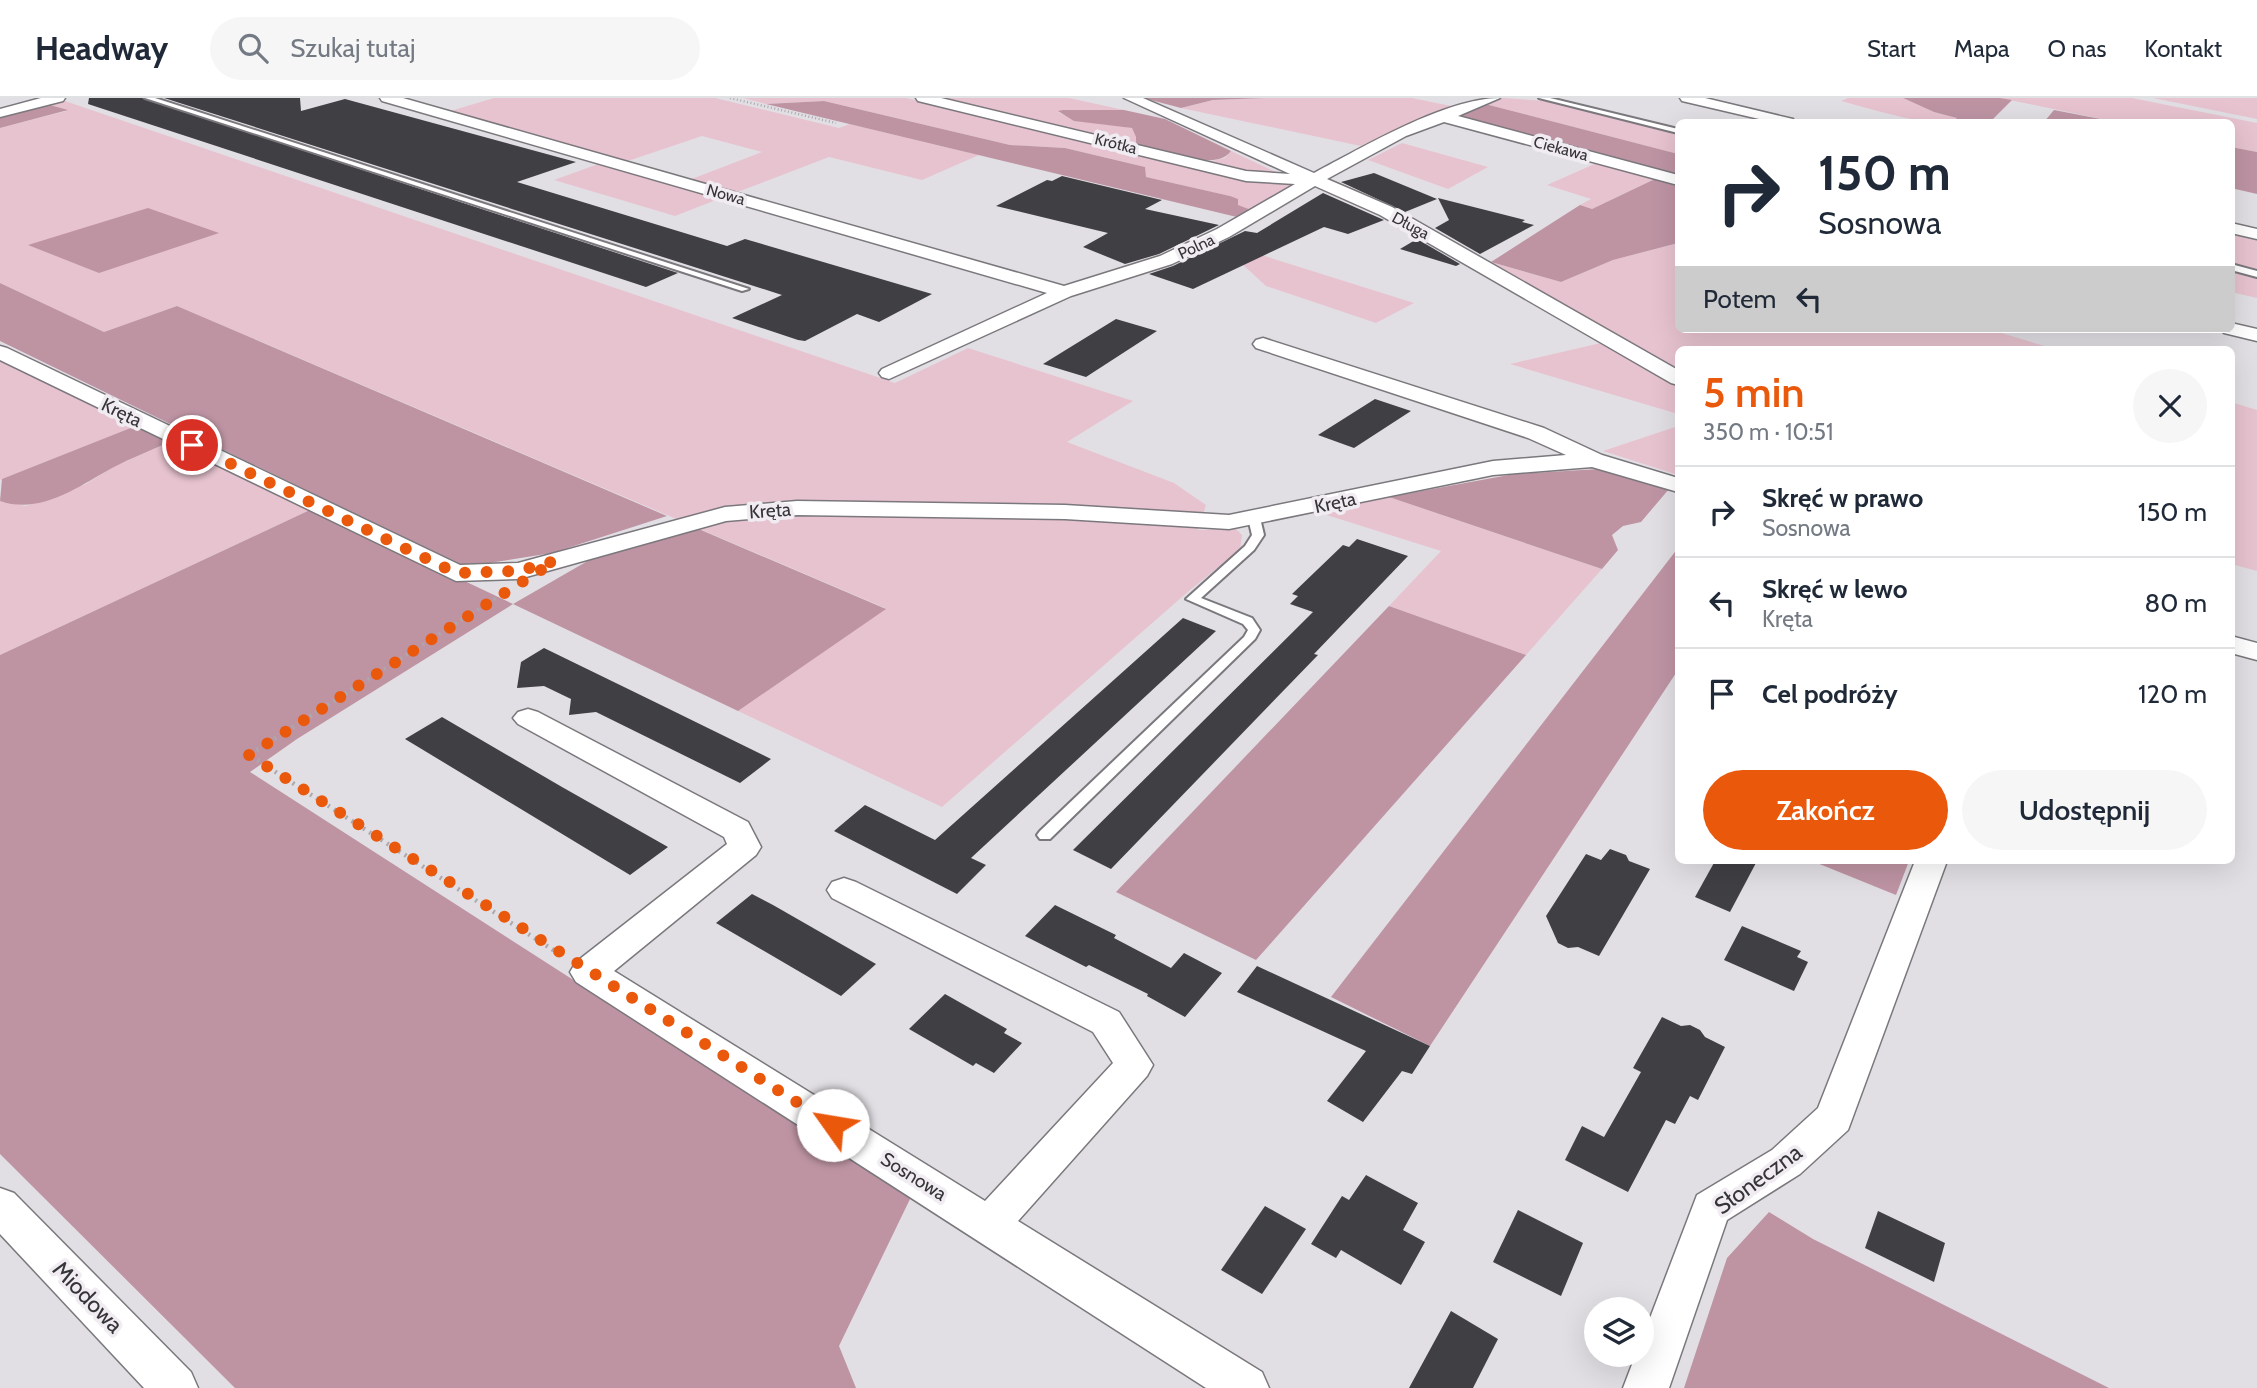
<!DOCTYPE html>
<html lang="pl">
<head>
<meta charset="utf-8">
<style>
  :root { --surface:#fff; --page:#f6f6f7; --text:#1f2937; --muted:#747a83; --line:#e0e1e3; --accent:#ea580c }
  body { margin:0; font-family:Cabin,sans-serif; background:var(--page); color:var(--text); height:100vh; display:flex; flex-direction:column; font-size:26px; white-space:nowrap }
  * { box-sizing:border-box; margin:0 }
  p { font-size:23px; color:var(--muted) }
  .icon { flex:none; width:38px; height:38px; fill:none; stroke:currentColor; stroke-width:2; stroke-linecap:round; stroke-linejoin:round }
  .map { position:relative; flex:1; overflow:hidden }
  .details { position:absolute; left:1675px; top:248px; width:560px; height:518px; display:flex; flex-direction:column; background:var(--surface); border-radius:10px; box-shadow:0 7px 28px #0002 }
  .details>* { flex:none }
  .banner { position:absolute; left:1675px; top:21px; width:560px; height:214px; border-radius:10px; box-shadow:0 7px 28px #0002; background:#fff; color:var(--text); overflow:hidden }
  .buttons { position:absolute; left:1584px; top:1199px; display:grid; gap:14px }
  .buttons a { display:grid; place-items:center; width:70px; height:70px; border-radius:50%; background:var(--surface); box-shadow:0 7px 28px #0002; font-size:35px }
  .pin { position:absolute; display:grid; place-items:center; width:60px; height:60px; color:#fff; margin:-30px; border:4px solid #fff; border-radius:50%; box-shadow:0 2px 7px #0007 }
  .me { position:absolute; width:77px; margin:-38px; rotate:302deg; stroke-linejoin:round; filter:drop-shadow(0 0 5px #0008) }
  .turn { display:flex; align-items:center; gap:24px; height:147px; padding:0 28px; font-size:32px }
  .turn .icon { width:91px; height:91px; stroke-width:2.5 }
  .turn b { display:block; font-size:49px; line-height:60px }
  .then { display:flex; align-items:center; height:66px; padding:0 28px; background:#0003; gap:14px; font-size:26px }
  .round { display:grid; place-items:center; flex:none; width:74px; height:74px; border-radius:37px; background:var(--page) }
  .headline { display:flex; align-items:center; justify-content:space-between; height:119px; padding:0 28px }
  h1 { font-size:42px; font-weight:600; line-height:52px; color:var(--accent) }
  .button { display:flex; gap:14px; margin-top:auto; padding:14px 28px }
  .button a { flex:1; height:80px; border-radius:42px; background:var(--accent); color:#fff; font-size:28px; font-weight:600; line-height:80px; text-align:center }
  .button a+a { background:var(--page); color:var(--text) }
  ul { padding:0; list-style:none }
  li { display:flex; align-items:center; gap:21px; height:91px; padding:0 28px; border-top:2px solid var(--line) }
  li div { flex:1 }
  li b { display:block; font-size:26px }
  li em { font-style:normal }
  header { display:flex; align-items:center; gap:42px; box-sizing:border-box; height:98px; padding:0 35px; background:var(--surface); border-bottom:2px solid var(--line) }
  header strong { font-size:33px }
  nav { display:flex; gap:38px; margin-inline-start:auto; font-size:24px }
  .search { width:490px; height:63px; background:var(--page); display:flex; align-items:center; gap:18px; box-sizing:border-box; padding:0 24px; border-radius:38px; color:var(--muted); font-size:26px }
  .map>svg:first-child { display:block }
  .green { fill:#e7c3cf }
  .forest { fill:#be94a3 }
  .building { fill:#403f44 }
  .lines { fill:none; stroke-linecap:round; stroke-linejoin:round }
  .lane-casing { stroke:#7b787d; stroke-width:4 }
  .street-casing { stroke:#7b787d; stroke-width:3 }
  .path-far2 { stroke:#aca9ad; stroke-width:2.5; stroke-dasharray:1 2.5; stroke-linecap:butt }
  .path-far1 { stroke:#aca9ad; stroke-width:3.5; stroke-dasharray:2 4.5; stroke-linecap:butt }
  .path { stroke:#aca9ad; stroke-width:4.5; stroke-dasharray:2 5; stroke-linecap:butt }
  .lane { fill:#fff; fill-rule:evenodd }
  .street { fill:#fff; fill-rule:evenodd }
  .route { stroke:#ea580c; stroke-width:12; stroke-dasharray:0 21.6 }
  .labels { text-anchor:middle; stroke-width:7; stroke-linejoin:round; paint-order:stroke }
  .far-street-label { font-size:16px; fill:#353436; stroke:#f0ecf2 }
  .street-label { font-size:19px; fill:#353436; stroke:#f0ecf2 }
  .near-street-label { font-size:23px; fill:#353436; stroke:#f0ecf2 }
</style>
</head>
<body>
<header>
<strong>Headway</strong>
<div class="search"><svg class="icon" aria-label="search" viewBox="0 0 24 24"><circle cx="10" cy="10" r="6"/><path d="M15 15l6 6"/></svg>Szukaj tutaj</div>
<nav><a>Start</a><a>Mapa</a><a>O nas</a><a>Kontakt</a></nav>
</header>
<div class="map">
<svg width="2257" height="1290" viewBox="0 0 2257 1290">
  <rect width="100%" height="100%" fill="#e2dfe4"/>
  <g class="green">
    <polygon points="494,0 715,0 839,30 850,26 979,57 922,82 829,59 735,95 689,82 762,54 702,38 625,64 447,14"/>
    <polygon points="743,0 906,0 1295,88 1254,113 1237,107 1230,98 1145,79 1145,69 1065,50 1010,47 824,3 766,6"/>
    <path d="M935,0H1069L1124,12L1058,14C1082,27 1105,25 1132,30L1136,39V46Z"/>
    <polygon points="1265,0 1412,0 1461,10 1398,31 1361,48 1181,10 1213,2"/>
    <polygon points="1503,0 1548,3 1678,36 1678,56 1485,6"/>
    <path d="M1848,0H1903L1934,14L1958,20C1940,34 1865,9 1841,3Z"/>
    <polygon points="2000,0 2132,0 2257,25 2257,54 2231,49 2231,24 2116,24"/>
    <polygon points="2153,0 2257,0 2257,21"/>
    <polygon points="62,2 895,285 968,250 1133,303 1067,344 1174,385 1206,407 1198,432 1236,431 1242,437 1240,452 1190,492 942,709 738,613 885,510 177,208 104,234 0,185 0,30 66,13 46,6"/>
    <polygon points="1402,45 1488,69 1448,91 1368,62"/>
    <polygon points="1231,53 1278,75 1255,75 1208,64 1225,60"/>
    <polygon points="1599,64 1657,80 1592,111 1580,107 1591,101 1547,87"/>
    <polygon points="601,65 721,100 675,118 554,82"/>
    <polygon points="2231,132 2257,138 2257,173 2231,166"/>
    <polygon points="1217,143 1414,205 1376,225 1266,188"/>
    <polygon points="1678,145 1678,231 1988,231 2058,252 1678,252 1678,272 1491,164 1561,184 1613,162"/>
    <polygon points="2231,173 2257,179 2257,200 2231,194"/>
    <polygon points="1601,245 1678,288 1678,316 1510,266"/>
    <polygon points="0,260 138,327 0,382"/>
    <polygon points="2231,304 2257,312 2257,473 2231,466"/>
    <polygon points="1678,328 1678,377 1603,353"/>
    <polygon points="172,343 312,411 0,557 0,403 26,408 86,386 113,369"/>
    <polygon points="1389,399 1602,471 1526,557 1389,508 1441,453 1314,413"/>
  </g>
  <g class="forest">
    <polygon points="1143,0 1265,0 1213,2 1181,10"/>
    <polygon points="1903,0 2000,0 2012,2 1990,24 1952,24 1957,20 1934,14"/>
    <polygon points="824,3 1010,47 1065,50 1145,69 1146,79 1230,98 1238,101 1238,107 1254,113 1241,120 766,6"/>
    <polygon points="46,6 68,12 0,30 0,18"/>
    <polygon points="1485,6 1678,56 1678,77 1454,18"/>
    <path d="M1063,12H1124L1165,21L1231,53C1216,75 1159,52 1136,46V39L1132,30L1074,23L1058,13Z"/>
    <polygon points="2054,12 2116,24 2044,24"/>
    <polygon points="2231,49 2257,54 2257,96 2231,90"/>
    <polygon points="1657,80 1678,85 1678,145 1613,162 1561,184 1491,164 1580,107 1592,111"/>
    <polygon points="148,110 219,135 99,175 28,147"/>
    <polygon points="0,185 104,234 177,208 667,418 552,455 464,469 0,243"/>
    <path d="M138,327L172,343C152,352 131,360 112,370C78,389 40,417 0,403L2,381Z"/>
    <polygon points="1599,371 1669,391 1641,424 1623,428 1612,437 1618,452 1602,471 1389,399 1514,376"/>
    <polygon points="312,411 513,506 598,457 694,429 886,511 738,613 513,506 297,641 250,674 911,1099 839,1248 856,1290 235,1290 0,1056 0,557"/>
    <polygon points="1678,450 1678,572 1430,948 1331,899"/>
    <polygon points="1389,508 1526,557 1256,862 1116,794"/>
    <polygon points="1812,763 1909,763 1896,797"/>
    <polygon points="1769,1114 1813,1141 2109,1290 1684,1290 1727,1160"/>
  </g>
  <g class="building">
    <polygon points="89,0 142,0 678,175 646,189 88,6"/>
    <polygon points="164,0 300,0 301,13 345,1 576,64 517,84 727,148 745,141 932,196 879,224 857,216 805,243 798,242 732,220 782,197"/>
    <polygon points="1374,75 1437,101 1405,114 1341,84"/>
    <polygon points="1062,78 1162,102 1145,111 1219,127 1159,156 1125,166 1083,149 1108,135 996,108 1047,82 1052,83"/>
    <polygon points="1323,95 1384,122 1348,136 1324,129 1193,191 1149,176 1173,168 1245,133 1257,135"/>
    <polygon points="1438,100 1525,122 1522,124 1534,127 1480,156 1435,130 1449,122"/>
    <polygon points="1417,141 1460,166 1456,168 1400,151"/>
    <polygon points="1116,221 1157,233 1086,279 1043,266"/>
    <polygon points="1375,301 1411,313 1354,350 1318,337"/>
    <polygon points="1357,441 1408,458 1314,556 1318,557 1111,771 1073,752 1313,514 1290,506 1298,498 1292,496 1343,447 1349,449"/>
    <polygon points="1183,520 1216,533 971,760 986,767 957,796 834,733 865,707 935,742"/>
    <polygon points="544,550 661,607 771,661 740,685 596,614 569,617 571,601 544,588 517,590 521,564"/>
    <polygon points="442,619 562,689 668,749 630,777 405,641"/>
    <polygon points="1610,751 1626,757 1629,763 1650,771 1599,858 1578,849 1568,850 1558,845 1546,818 1586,756 1601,762"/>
    <polygon points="1715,763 1757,763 1730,814 1695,799"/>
    <polygon points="752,796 773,807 876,866 841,898 716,825"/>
    <polygon points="1055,807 1116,837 1114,840 1171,870 1184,855 1222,875 1185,919 1147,898 1148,896 1089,867 1086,869 1025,838"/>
    <polygon points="1742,828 1801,853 1797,859 1808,864 1794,893 1724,862"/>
    <polygon points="1257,868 1430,948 1412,976 1402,973 1363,1024 1327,1003 1366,953 1237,894"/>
    <polygon points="945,896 1007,931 1004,935 1022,945 994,975 976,965 973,968 909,931"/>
    <polygon points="1662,919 1681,928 1690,927 1700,932 1705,939 1725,949 1698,1002 1690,998 1675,1026 1666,1022 1628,1094 1565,1062 1582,1028 1604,1039 1641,974 1633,970"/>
    <polygon points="1366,1077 1418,1105 1403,1132 1425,1144 1401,1187 1341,1152 1336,1160 1311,1146 1342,1098 1349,1102"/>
    <polygon points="1265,1108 1306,1131 1262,1196 1221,1172"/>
    <polygon points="1518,1112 1583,1145 1561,1198 1493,1164"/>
    <polygon points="1878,1113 1945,1145 1934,1184 1865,1150"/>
    <polygon points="1451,1213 1498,1241 1473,1290 1409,1290"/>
  </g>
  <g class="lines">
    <g class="lane-casing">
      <g id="lane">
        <polygon points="145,0 155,0 749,191 742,193"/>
        <polygon points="1539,0 1550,0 1678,31 1678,35"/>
        <polygon points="2231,166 2257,173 2257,179 2231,172"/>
        <polygon points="1254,417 1260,420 1264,437 1254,452 1201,500 1252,520 1260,532 1255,541 1050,741 1040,741 1037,737 1040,733 1244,539 1248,532 1243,526 1186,501 1245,448 1252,437 1248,420"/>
      </g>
    </g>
    <g class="street-casing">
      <g id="street">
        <polygon points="41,0 65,0 63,3 0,19 0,11"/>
        <path d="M380,0H403L1064,188L1160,158L1217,131L1295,86L1246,83L918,3L916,0H941L1246,73L1290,76L1124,0H1143L1314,75C1363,49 1446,0 1500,0L1458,18L1678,77V87L1444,24L1406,38L1327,81L1392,109L1678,272V287L1671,285L1380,117L1315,88L1229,139L1172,166L1071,198L889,281L882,279L879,275L882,271L1047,195L382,3Z"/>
        <polygon points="1680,0 1705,0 1793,21 1795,24 1772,24 1682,3"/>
        <polygon points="2231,125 2257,131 2257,141 2231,135"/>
        <polygon points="2231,225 2257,231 2257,243 2224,235 2221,231 2231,231"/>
        <polygon points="1263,240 1544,330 1602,357 1678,380 1678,394 1592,369 1493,377 1229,431 1065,421 797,417 726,423 519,481 456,483 0,262 0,248 7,250 460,467 518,465 725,409 797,403 1065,407 1229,417 1493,363 1566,357 1528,340 1256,250 1253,246 1256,242"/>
        <polygon points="2231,538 2257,545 2257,562 2231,555"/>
        <polygon points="528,611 538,614 748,724 761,749 756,757 614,873 985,1103 1113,965 1093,934 832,800 827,792 832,784 844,780 856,784 1119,914 1153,967 1147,978 1018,1123 1262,1274 1269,1290 1206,1290 576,884 570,874 576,864 727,746 724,739 518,626 513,620 518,614"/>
        <polygon points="1915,763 1947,763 1848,1032 1800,1076 1727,1122 1669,1290 1623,1290 1636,1256 1642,1256 1642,1241 1697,1097 1772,1052 1818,1010"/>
        <polygon points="0,1090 14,1095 191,1274 198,1290 144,1290 0,1136"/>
      </g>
    </g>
    <polyline class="path-far2" points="730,0 836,25"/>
    <polyline class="path-far1" points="351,592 496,500"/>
    <polyline class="path" points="353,591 249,657 561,857"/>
    <use href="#lane" class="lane"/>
    <use href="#street" class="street"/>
  </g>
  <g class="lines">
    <polyline class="route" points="192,347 456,475 519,473 555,463 249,657 833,1027"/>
  </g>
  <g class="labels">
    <g class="far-street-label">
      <text transform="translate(1116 45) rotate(14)" y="6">Krótka</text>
      <text transform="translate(1561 50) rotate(15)" y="6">Ciekawa</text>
      <text transform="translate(726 96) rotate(16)" y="6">Nowa</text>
      <text transform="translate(1411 127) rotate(28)" y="6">Długa</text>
      <text transform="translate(1196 148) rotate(-25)" y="6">Polna</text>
    </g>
    <g class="street-label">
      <text transform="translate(122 314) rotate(26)" y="7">Kręta</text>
      <text transform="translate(1335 404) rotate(-12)" y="7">Kręta</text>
      <text transform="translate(770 412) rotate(-4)" y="7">Kręta</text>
      <text transform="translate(914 1078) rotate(32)" y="7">Sosnowa</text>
    </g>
    <g class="near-street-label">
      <text transform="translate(1758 1081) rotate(-36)" y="8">Słoneczna</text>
      <text transform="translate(88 1199) rotate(46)" y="8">Miodowa</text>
    </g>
  </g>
</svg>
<div class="buttons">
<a><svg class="icon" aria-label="layers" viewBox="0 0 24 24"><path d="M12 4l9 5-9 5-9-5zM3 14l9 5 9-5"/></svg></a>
</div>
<div class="pin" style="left:192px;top:347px;background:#d93025"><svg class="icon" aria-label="arrive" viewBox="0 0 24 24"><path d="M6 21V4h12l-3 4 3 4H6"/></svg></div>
<svg class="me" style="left:833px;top:1027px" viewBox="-20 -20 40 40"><circle r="19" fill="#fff"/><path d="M0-13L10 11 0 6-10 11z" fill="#ea580c"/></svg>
<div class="banner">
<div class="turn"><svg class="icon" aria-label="right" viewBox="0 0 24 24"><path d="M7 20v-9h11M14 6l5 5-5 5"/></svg><div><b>150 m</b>Sosnowa</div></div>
<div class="then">Potem<svg class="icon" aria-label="left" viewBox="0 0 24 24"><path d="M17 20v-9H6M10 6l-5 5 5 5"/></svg></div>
</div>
<section class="details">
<div class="headline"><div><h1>5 min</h1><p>350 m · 10:51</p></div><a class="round"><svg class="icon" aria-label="close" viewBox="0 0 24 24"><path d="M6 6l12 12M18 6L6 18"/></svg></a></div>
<ul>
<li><svg class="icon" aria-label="right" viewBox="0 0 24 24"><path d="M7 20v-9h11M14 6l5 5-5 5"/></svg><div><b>Skręć w prawo</b><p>Sosnowa</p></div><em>150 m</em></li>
<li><svg class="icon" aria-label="left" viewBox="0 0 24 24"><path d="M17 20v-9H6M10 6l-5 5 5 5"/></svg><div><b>Skręć w lewo</b><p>Kręta</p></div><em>80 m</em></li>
<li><svg class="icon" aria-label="arrive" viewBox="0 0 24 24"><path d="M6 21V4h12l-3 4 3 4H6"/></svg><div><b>Cel podróży</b></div><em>120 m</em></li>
</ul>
<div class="button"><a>Zakończ</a><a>Udostępnij</a></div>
</section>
</div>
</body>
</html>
